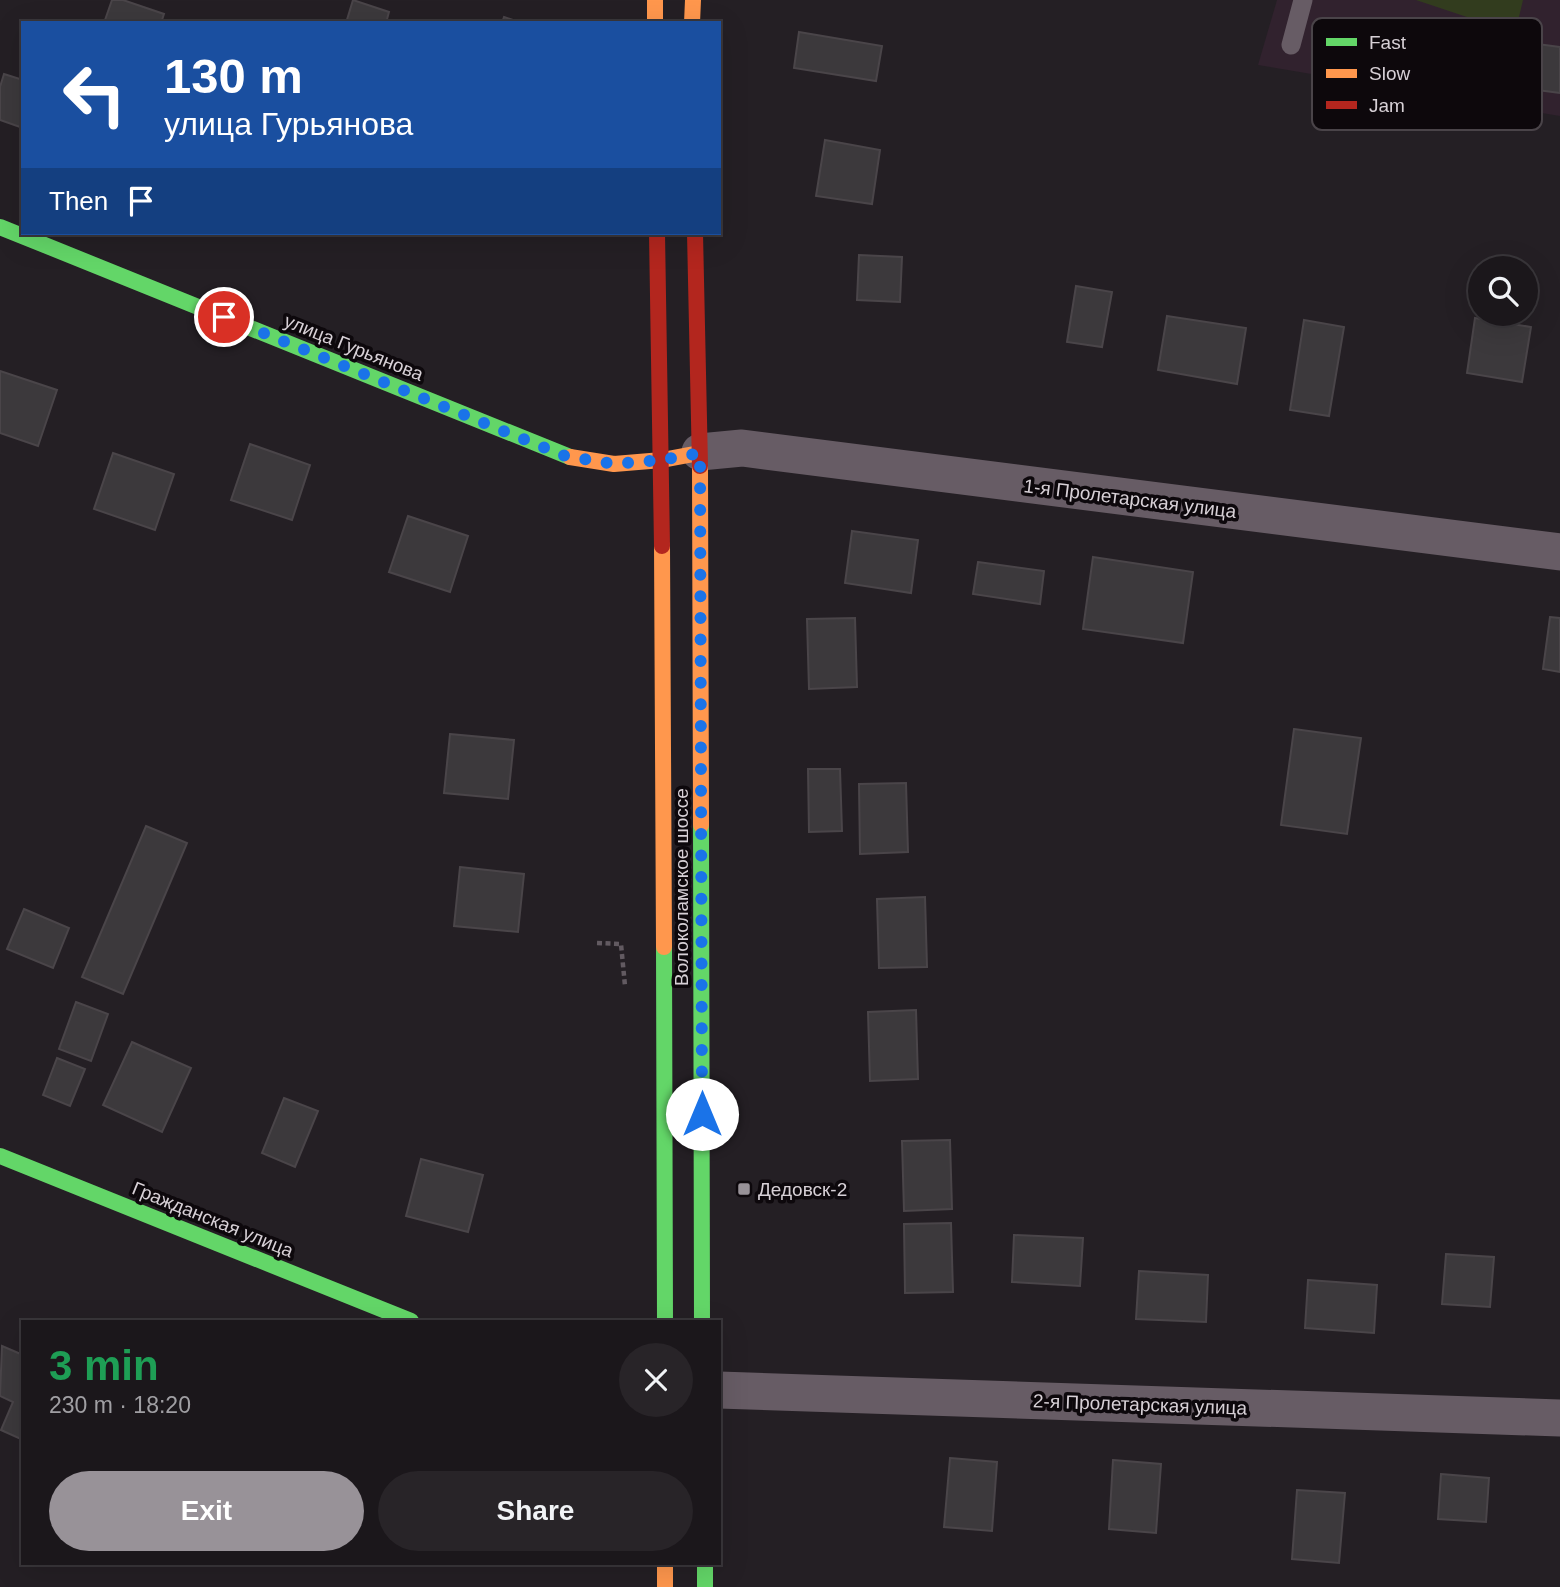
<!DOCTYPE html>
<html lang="en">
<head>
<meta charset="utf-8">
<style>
  :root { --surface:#1b171b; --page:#282428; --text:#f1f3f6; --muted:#a09fa3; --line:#39363a; --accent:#989298 }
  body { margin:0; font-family:Arial,sans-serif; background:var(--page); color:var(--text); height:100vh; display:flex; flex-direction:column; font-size:26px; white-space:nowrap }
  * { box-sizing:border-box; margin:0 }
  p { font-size:23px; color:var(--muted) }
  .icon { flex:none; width:38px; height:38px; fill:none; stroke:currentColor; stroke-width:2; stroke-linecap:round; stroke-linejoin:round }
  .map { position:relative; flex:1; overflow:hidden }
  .drawer { position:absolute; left:21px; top:1320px; width:700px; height:245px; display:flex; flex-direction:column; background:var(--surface); border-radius:0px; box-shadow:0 7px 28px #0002,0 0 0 2px var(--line) }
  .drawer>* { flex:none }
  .hud { position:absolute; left:21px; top:21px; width:700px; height:214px; border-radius:0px; box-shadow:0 7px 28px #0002,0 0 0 2px var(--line); background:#1a4fa0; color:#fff; overflow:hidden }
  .controls { position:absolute; left:1468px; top:256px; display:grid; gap:14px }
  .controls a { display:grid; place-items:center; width:70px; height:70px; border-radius:50%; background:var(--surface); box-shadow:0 7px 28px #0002,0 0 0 2px var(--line); font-size:35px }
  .pin { position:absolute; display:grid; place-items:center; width:60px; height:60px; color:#fff; margin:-30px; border:4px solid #fff; border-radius:50%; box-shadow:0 2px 7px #0007 }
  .me { position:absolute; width:77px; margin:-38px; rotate:0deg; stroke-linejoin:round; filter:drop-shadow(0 0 5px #0008) }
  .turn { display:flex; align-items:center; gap:24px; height:147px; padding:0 28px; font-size:32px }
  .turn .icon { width:91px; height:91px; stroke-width:2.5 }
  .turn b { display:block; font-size:49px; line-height:60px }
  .then { display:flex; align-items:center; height:66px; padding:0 28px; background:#0003; gap:14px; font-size:26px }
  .round { display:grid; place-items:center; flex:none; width:74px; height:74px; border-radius:37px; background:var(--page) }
  .summary { display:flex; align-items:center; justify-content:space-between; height:119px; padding:0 28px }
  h1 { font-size:42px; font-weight:800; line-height:52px; color:#1e9e55 }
  .action { display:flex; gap:14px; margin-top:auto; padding:14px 28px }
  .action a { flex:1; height:80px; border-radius:42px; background:var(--accent); color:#fff; font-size:28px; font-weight:800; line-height:80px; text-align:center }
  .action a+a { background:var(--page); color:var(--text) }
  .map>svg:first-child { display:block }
  .built { fill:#31222e }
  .green { fill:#323c1e }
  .building { fill:#3c393c; stroke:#4a4549; stroke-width:2 }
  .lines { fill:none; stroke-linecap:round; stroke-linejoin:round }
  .path { stroke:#625a61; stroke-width:4.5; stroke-dasharray:5 3.5; stroke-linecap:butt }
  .lane { stroke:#675c65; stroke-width:19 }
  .street { stroke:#675c65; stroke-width:37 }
  .fast { stroke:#63d668; stroke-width:16 }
  .slow { stroke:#ff974d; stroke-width:16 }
  .jam { stroke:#b3261e; stroke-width:16 }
  .route { stroke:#1a73e8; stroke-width:12; stroke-dasharray:0 21.6 }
  .poi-dot { fill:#989298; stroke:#0d080c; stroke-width:2.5 }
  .labels { text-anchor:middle; stroke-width:7; stroke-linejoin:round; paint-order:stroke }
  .street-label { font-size:19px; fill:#d7d0d6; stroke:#0d080c }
  .poi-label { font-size:19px; fill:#d7d0d6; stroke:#0d080c; text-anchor:start }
  .key { fill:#0d080c; stroke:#4a4449; stroke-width:2 }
  .key-label { font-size:19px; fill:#d7d0d6 }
</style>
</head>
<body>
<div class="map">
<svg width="1560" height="1587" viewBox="0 0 1560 1587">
  <rect width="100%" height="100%" fill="#241f24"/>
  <polygon class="built" points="1277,0 1560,0 1560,116 1258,65"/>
  <polygon class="green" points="1416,0 1523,0 1518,21 1482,22"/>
  <g class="building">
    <polygon points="112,0 123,0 164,14 161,23 104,23"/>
    <polygon points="353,0 389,12 386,23 346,23"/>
    <polygon points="504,17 522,23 502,23"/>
    <polygon points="1410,27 1560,47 1560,93 1405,73"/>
    <polygon points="799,32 882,46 876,81 794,68"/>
    <polygon points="4,74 23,80 23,128 0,120 0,87"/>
    <polygon points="825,140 880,150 872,204 816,196"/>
    <polygon points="859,255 902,257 900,302 857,300"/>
    <polygon points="1076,286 1112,292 1102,347 1067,342"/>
    <polygon points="1167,316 1246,328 1237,384 1158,370"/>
    <polygon points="1475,318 1531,327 1522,382 1467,373"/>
    <polygon points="1304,320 1344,327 1329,416 1290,410"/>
    <polygon points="0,371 57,390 38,446 0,433"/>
    <polygon points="250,444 310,465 292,520 231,500"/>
    <polygon points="113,453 174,474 155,530 94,509"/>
    <polygon points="408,516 468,536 450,592 389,572"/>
    <polygon points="852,531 918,540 911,593 845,583"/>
    <polygon points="1093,557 1193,572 1183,643 1083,629"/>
    <polygon points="978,562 1044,571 1040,604 973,594"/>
    <polygon points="1550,617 1560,618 1560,672 1543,669"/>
    <polygon points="855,618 857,687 809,689 807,619"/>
    <polygon points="1294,729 1361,738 1347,834 1281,825"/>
    <polygon points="450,734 514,740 508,799 444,793"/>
    <polygon points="808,769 840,769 842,831 809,832"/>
    <polygon points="906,783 908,852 860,854 859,784"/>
    <polygon points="146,826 187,843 123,994 82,977"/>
    <polygon points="460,867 524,874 518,932 454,926"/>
    <polygon points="925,897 927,967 879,968 877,899"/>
    <polygon points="24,909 69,928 53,968 7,949"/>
    <polygon points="76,1002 108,1014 91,1061 59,1049"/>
    <polygon points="916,1010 918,1079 870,1081 868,1012"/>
    <polygon points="132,1042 191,1068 162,1132 103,1105"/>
    <polygon points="57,1058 85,1069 70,1106 43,1095"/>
    <polygon points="284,1098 318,1111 295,1167 262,1153"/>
    <polygon points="950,1140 952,1209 904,1211 902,1141"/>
    <polygon points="421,1159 483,1175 468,1232 406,1216"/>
    <polygon points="951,1223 953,1292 905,1293 904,1224"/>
    <polygon points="1014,1235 1083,1238 1080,1286 1012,1282"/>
    <polygon points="1446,1254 1494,1257 1490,1307 1442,1304"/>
    <polygon points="1139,1271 1208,1275 1206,1322 1136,1319"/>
    <polygon points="1308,1280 1377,1285 1374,1333 1305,1328"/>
    <polygon points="2,1346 23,1355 23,1440 1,1430 13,1402 0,1396"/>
    <polygon points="950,1458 997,1462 992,1531 944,1527"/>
    <polygon points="1113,1460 1161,1464 1156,1533 1109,1529"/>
    <polygon points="1441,1474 1489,1478 1486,1522 1438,1519"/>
    <polygon points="1297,1490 1345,1493 1339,1563 1292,1559"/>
  </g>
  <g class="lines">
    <polyline class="path" points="597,943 621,944 625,986"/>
    <polyline class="lane" points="1291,45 1303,0"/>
    <g class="street">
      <polyline points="700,452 742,448 1560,552"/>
      <polyline points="719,1390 1560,1418"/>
    </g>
    <g class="fast">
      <polyline points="0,227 570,457"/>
      <polyline points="701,825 702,1321"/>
      <polyline points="664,947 665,1321"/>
      <polyline points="0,1156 411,1321"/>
      <polyline points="705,1563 705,1587"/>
    </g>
    <g class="slow">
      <polyline points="655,0 655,23"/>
      <polyline points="692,23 693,0"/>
      <polyline points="570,457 614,464 662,460 694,454"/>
      <polyline points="700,466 701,825"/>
      <polyline points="662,546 664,947"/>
      <polyline points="665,1563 665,1587"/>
    </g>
    <g class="jam">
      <polyline points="657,233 662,546"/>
      <polyline points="695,233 700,466"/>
    </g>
  </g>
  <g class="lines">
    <polyline class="route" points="224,317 565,456 614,464 662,460 700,453 702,1114"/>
  </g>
  <rect class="poi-dot" x="737" y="1182" width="14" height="14" rx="3.5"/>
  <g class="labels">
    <g class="street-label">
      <text transform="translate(354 347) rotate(22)" y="7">улица Гурьянова</text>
      <text transform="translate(1130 498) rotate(7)" y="7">1-я Пролетарская улица</text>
      <text transform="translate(681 887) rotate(-90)" y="7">Волоколамское шоссе</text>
      <text transform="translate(213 1219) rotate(22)" y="7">Гражданская улица</text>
      <text transform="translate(1140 1404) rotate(2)" y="7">2-я Пролетарская улица</text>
    </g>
    <g class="poi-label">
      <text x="758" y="1196">Дедовск-2</text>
    </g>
  </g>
  <rect x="1312" y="18" width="230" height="112" rx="10" class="key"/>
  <rect x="1326" y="38" width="31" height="8" fill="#63d668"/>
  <rect x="1326" y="69" width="31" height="9" fill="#ff974d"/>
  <rect x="1326" y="101" width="31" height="8" fill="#b3261e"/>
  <g class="key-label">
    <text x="1369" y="49">Fast</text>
    <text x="1369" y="80">Slow</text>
    <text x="1369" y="112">Jam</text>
  </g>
</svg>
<div class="controls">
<a><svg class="icon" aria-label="search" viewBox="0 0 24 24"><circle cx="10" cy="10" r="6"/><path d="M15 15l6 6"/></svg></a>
</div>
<div class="pin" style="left:224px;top:317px;background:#d93025"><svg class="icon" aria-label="arrive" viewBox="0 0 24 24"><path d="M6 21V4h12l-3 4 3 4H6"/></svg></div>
<svg class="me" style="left:702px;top:1114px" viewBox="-20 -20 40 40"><circle r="19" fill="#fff"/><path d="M0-13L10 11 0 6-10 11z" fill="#1a73e8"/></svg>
<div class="hud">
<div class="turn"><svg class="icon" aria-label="left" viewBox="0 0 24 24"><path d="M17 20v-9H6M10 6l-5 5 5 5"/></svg><div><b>130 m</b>улица Гурьянова</div></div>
<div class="then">Then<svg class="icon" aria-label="arrive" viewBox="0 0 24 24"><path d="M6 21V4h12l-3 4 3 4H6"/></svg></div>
</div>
<section class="drawer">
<div class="summary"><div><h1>3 min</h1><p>230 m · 18:20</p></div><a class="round"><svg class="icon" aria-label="close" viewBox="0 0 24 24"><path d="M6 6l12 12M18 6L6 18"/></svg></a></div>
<div class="action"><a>Exit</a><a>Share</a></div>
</section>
</div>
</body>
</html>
